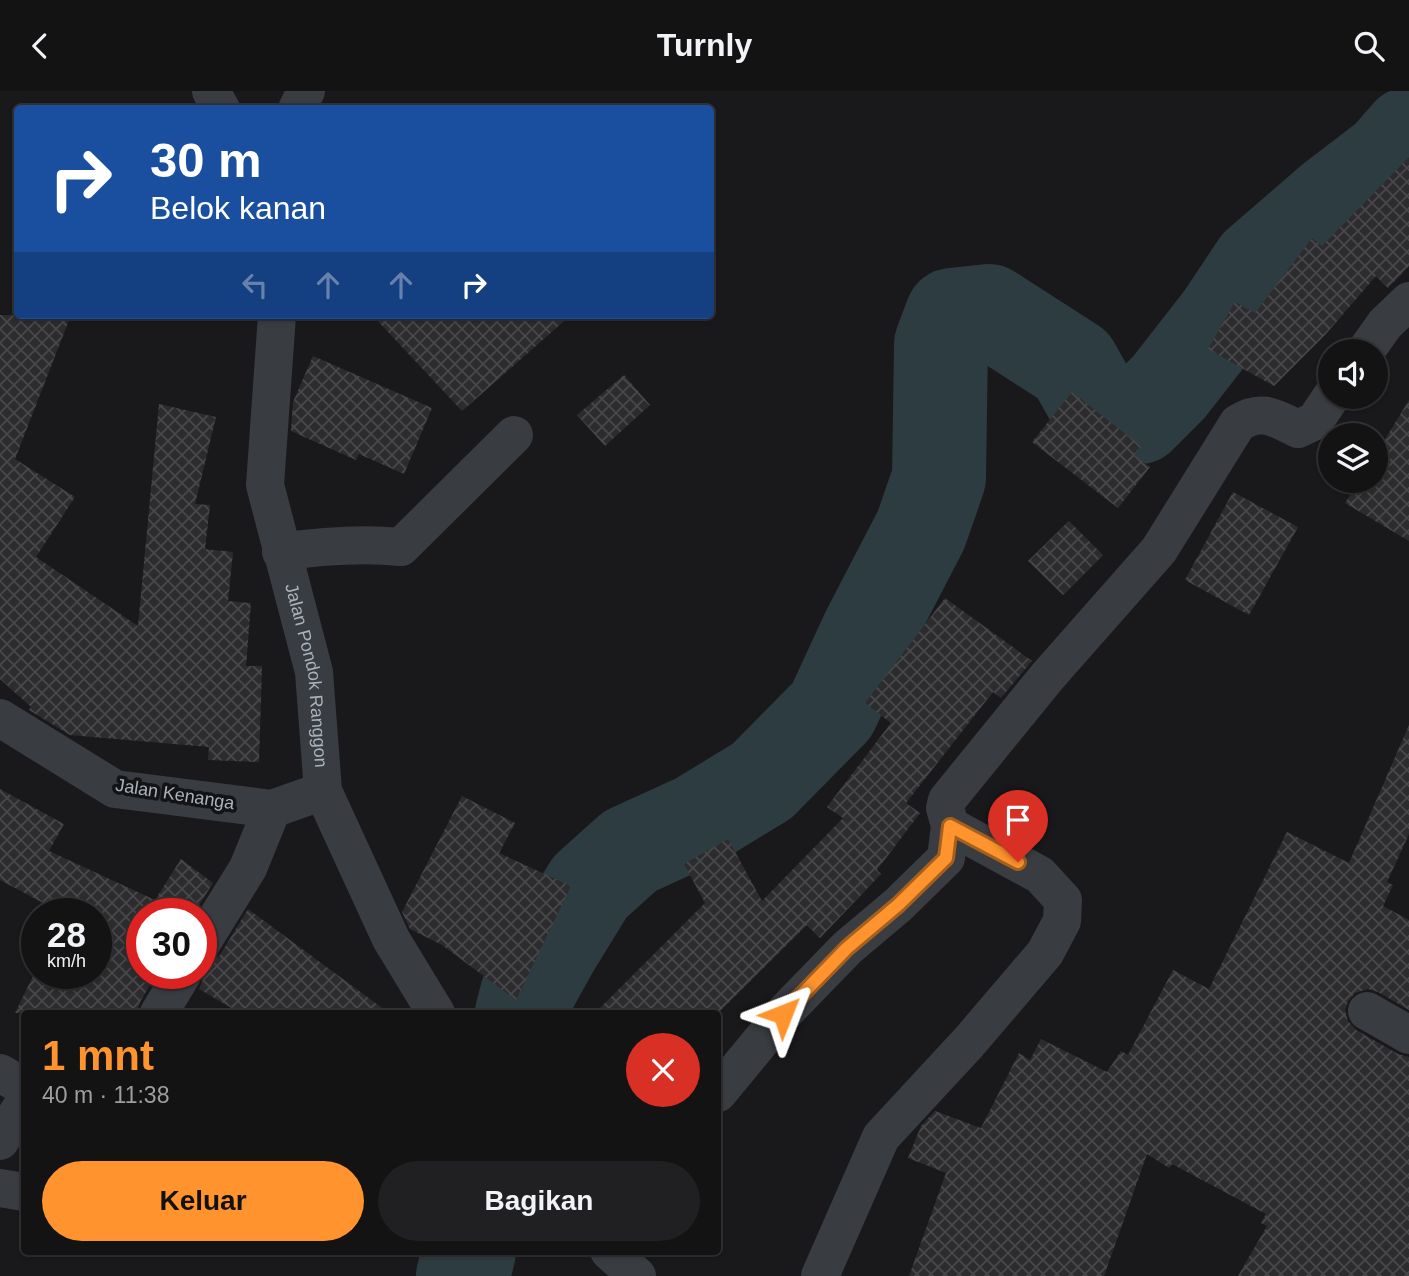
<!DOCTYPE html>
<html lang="id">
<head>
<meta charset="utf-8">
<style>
  :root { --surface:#131314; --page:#202022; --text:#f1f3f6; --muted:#9d9ea0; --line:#323234; --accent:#ff932d }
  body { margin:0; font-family:Helvetica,sans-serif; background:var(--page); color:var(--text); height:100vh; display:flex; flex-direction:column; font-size:26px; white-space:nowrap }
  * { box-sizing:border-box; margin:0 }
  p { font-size:23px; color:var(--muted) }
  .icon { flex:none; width:38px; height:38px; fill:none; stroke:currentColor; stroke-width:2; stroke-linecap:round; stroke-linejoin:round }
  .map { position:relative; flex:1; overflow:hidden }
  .side { position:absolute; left:21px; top:919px; width:700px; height:245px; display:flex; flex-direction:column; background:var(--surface); border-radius:7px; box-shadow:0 2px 5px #0004,0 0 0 2px var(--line) }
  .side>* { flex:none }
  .guide { position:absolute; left:14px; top:14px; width:700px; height:214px; border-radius:7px; box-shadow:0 2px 5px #0004,0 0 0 2px var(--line); background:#1a4fa0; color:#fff; overflow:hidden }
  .buttons { position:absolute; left:1318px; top:248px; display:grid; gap:14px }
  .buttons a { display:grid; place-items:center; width:70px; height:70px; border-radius:50%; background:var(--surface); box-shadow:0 2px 5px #0004,0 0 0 2px var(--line); font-size:35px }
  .speed { position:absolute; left:21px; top:807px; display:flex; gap:14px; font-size:35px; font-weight:700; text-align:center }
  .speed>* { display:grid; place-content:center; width:91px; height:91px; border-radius:50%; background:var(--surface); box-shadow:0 2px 5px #0004,0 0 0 2px var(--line); line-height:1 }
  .speed small { font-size:18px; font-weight:400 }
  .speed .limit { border:10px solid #d22; background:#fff; color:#111 }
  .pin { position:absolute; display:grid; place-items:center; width:60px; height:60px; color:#fff; margin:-72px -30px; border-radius:50% 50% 50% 0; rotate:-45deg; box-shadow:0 0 7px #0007 }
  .pin .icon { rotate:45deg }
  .me { position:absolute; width:77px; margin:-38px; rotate:45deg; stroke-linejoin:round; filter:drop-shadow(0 0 5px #0008) }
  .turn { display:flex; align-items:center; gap:24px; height:147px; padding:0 21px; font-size:32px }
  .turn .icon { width:91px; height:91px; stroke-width:2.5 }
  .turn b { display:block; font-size:49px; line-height:60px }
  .lanes { display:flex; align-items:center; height:66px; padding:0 21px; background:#0003; justify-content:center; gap:35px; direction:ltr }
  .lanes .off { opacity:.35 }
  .round { display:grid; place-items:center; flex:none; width:74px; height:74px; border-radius:37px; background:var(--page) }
  .head { display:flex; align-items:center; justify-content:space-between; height:119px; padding:0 21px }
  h1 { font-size:42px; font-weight:700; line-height:52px; color:var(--accent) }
  .primary-button { display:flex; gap:14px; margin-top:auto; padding:14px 21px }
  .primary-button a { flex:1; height:80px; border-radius:42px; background:var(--accent); color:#111; font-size:28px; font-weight:700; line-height:80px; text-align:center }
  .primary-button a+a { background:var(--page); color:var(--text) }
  header { display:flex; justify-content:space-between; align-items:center; height:91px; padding:0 21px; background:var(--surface); font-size:32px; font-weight:700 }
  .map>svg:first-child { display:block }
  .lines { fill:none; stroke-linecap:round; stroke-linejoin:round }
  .river { stroke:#2d3c41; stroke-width:94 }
  .building { fill:url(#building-cross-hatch) }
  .minor { stroke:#393c41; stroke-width:38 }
  .route-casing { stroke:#a6601d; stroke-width:18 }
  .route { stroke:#ff932d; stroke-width:12 }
  .labels { text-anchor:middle; stroke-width:7; stroke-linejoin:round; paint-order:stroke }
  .street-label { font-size:18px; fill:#aab3bc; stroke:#141416 }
</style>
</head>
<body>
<header><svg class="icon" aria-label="back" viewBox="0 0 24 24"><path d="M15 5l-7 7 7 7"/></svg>Turnly<svg class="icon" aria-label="search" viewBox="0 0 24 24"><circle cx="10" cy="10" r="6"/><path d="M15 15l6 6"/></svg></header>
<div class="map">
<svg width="1409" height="1185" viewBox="0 0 1409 1185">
  <defs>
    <pattern id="building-cross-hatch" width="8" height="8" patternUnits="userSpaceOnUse" patternTransform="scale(1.75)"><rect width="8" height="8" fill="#2c2c2f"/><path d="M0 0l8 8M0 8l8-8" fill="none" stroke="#48484b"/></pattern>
  </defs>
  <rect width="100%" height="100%" fill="#19191b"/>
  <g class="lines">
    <g class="river">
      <polyline points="522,922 527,903 553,856 590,796 630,760 698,729 762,690 832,619 868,541 921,439 939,387 941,253 952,224 989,220 1073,274 1101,324 1139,326 1169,296 1222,228 1258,174 1333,109 1388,67 1409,43"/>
      <polyline points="463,1185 469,1160"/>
    </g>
  </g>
  <g class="building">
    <polygon points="1409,66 1409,175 1388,197 1376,185 1325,244 1274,295 1208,258 1235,211 1255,222 1312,147 1322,155"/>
    <polygon points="0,224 71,224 15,368 75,406 36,466 138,535 159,313 216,326 195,413 210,414 205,458 233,461 228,510 251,512 246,575 262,575 259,671 208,669 209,656 70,644 29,619 31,616 0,588"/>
    <polygon points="372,224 571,224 462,320"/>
    <polygon points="313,265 432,317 404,383 359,363 356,369 291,340 293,311"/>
    <polygon points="624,284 650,314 605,355 577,324"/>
    <polygon points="1072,301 1141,355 1134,364 1150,376 1118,417 1032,351"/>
    <polygon points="1409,309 1409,450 1345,412 1359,390 1376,390 1376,363"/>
    <polygon points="1233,401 1298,436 1249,524 1185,489"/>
    <polygon points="1069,430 1103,464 1063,504 1028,470"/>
    <polygon points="945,507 1032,570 1001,607 993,601 906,712 920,722 877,779 881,783 820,847 807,834 718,922 595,922 705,812 684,773 728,748 762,810 843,727 827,716 891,632 865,612"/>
    <polygon points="1409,634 1409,743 1387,791 1393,794 1383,815 1409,829 1409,919 1378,901 1368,898 1355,902 1348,910 1345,919 1348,930 1356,939 1398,963 1409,966 1409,1185 1238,1185 1267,1135 1261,1132 1266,1123 1172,1073 1169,1077 1147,1063 1104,1185 909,1185 946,1082 908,1067 921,1035 935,1020 981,1037 1019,962 1030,969 1041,948 1107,981 1121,960 1128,964 1173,879 1209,898 1287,741 1349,772"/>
    <polygon points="0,698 64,733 49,760 155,809 181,768 213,792 194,822 142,822 142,882 157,882 140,911 137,922 15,922 37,877 37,882 96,882 96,822 62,822 0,789"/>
    <polygon points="462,705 515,732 499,762 571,795 516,909 442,854 410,838 402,821"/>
    <polygon points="248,818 389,922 240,922 199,898 205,883 203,874 212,872 220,864"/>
  </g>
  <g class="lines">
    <g class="minor">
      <polyline points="211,0 221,18"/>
      <polyline points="297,18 306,0"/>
      <path id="s1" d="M277,224L265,394L314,581L323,700L391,848L436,922"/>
      <polyline points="1365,261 1385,233 1409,210"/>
      <path d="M281,461C322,455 360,452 401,456L514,344"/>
      <polyline points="0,627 115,698 272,718 323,700"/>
      <polyline points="201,853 248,777 272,718"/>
      <polyline points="1367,920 1409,944"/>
      <polyline points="159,922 183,882"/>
      <polyline points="0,982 24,996"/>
      <path d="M718,1002L783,923L847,857L898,814L946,767L950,735L945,717L947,709L1047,586L1159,459L1238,332C1262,317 1275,327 1298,338L1315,330L1331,306"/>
      <polyline points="0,1050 24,1012"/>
      <polyline points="0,1097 24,1101"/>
      <polyline points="609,1160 637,1185"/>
      <polyline points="820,1185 881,1046 969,951 1045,862 1062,830 1063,809 1040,784 950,735"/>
    </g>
  </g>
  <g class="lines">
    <g class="route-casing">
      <polyline id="route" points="783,923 847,857 898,814 946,767 950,735 1018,771"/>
    </g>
    <use href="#route" class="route"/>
  </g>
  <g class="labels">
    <g class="street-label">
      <text dy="6" stroke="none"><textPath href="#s1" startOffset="366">Jalan Pondok Ranggon</textPath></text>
      <text transform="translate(175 703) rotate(9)" y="6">Jalan Kenanga</text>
    </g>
  </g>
</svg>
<div class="buttons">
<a><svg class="icon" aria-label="sound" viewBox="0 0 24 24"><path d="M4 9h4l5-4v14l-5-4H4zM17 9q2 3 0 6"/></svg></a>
<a><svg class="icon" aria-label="layers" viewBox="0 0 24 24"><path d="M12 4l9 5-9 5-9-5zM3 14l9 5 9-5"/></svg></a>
</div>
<div class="speed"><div>28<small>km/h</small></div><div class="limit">30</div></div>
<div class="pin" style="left:1018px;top:771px;background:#d93025"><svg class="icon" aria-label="arrive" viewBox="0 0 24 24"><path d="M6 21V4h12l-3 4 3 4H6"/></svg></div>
<svg class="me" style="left:783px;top:923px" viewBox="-20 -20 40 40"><path d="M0-17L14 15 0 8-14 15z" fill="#ff932d" stroke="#fff" stroke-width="4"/></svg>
<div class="guide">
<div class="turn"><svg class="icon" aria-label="right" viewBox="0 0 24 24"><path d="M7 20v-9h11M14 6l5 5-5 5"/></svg><div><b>30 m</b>Belok kanan</div></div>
<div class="lanes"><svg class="icon off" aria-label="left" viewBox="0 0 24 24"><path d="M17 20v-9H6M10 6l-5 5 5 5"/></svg><svg class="icon off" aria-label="ahead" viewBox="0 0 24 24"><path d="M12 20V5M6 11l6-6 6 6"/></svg><svg class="icon off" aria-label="ahead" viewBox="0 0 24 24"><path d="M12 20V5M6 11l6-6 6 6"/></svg><svg class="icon" aria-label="right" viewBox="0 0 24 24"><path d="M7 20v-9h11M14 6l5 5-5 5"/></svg></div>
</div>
<section class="side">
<div class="head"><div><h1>1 mnt</h1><p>40 m · 11:38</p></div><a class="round" style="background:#d93025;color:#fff"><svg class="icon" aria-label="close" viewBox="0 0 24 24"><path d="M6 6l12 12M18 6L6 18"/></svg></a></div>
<div class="primary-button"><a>Keluar</a><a>Bagikan</a></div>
</section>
</div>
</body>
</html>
